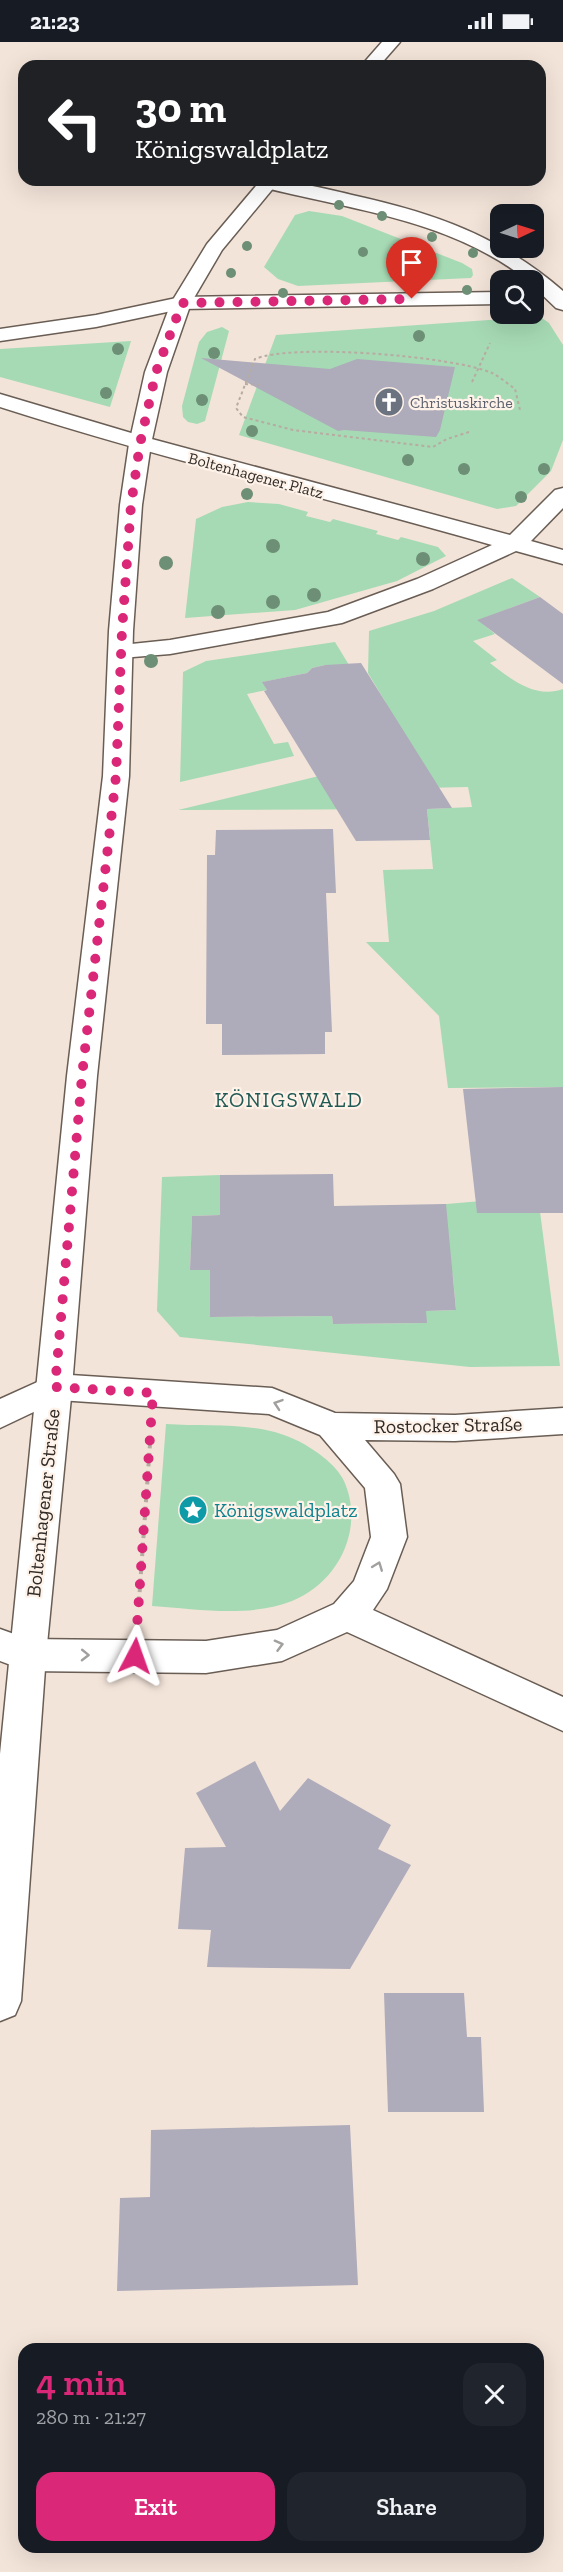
<!DOCTYPE html>
<html lang="en">
<head>
<meta charset="utf-8">
<style>
  :root { --surface:#171b24; --page:#20242c; --text:#f1f3f6; --muted:#9ea1a6; --accent:#db2777 }
  body { margin:0; font-family:"Zilla Slab",serif; background:var(--page); color:var(--text); height:100vh; display:flex; flex-direction:column; font-size:22px; white-space:nowrap }
  * { box-sizing:border-box; margin:0 }
  p { font-size:20px; color:var(--muted) }
  .icon { flex:none; width:33px; height:33px; fill:none; stroke:currentColor; stroke-width:2; stroke-linecap:round; stroke-linejoin:round }
  .map { position:relative; flex:1; overflow:hidden }
  .details { position:absolute; left:18px; top:2301px; width:526px; height:210px; display:flex; flex-direction:column; background:var(--surface); border-radius:18px; box-shadow:0 6px 24px #0002 }
  .details>* { flex:none }
  .top-card { position:absolute; left:18px; top:18px; width:528px; height:126px; border-radius:18px; box-shadow:0 6px 24px #0002; background:#202124; color:#fff; overflow:hidden }
  .needle { width:39px; rotate:86deg }
  .fabs { position:absolute; left:490px; top:162px; display:grid; gap:12px }
  .fabs a { display:grid; place-items:center; width:54px; height:54px; border-radius:12px; background:var(--surface); box-shadow:0 6px 24px #0002; font-size:30px }
  .pin { position:absolute; display:grid; place-items:center; width:51px; height:51px; color:#fff; margin:-62px -26px; border-radius:50% 50% 50% 0; rotate:-45deg; box-shadow:0 0 6px #0007 }
  .pin .icon { rotate:45deg }
  .me { position:absolute; width:66px; margin:-33px; rotate:4deg; stroke-linejoin:round; filter:drop-shadow(0 0 4px #0008) }
  .turn { display:flex; align-items:center; gap:21px; height:126px; padding:0 18px; font-size:27px }
  .turn .icon { width:78px; height:78px; stroke-width:2.5 }
  .turn b { display:block; font-size:42px; line-height:51px }
  .round { display:grid; place-items:center; flex:none; width:63px; height:63px; border-radius:18px; background:var(--page) }
  .summary { display:flex; align-items:center; justify-content:space-between; height:102px; padding:0 18px }
  h1 { font-size:36px; font-weight:600; line-height:45px; color:var(--accent) }
  .button { display:flex; gap:12px; margin-top:auto; padding:12px 18px }
  .button a { flex:1; height:69px; border-radius:18px; background:var(--accent); color:#fff; font-size:24px; font-weight:600; line-height:69px; text-align:center }
  .button a+a { background:var(--page); color:var(--text) }
  .status { display:flex; justify-content:space-between; align-items:center; height:42px; padding:0 30px; background:var(--surface); direction:ltr }
  .status svg { height:16px; fill:currentColor }
  .map>svg:first-child { display:block }
  .green { fill:#a6dab4; fill-rule:evenodd }
  .building { fill:#aeabba }
  .lines { fill:none; stroke-linecap:round; stroke-linejoin:round }
  .street-casing { stroke:#695d54; stroke-width:3 }
  .secondary-casing { stroke:#695d54; stroke-width:3 }
  .path-far1 { stroke:#b7aba2; stroke-width:2; stroke-dasharray:3 3; stroke-linecap:butt }
  .path { stroke:#b7aba2; stroke-width:4; stroke-dasharray:4.5 4.5; stroke-linecap:butt }
  .street { fill:#fff; fill-rule:evenodd }
  .secondary { fill:#fff; fill-rule:evenodd }
  .tree { fill:#6d8f75 }
  .oneway { stroke:#a2a09e }
  .route { stroke:#db2777; stroke-width:10; stroke-dasharray:0 18 }
  .labels { text-anchor:middle; stroke-width:4.5; stroke-linejoin:round; paint-order:stroke }
  .far-worship-label { font-size:16px; fill:#5b616d; stroke:#fef2e9; text-anchor:start }
  .far-street-label { font-size:16px; fill:#302b27; stroke:#fef2e9 }
  .street-label { font-size:20px; fill:#302b27; stroke:#fef2e9 }
  .culture-label { font-size:20px; fill:#0d838f; stroke:#fef2e9; text-anchor:start }
  .neighbourhood-label { font-size:21px; letter-spacing:1.5px; fill:#215a54; stroke:#fef2e9 }
</style>
</head>
<body>
<div class="status"><b>21:23</b><svg viewBox="0 0 49 12"><path d="M0 12V9h3v3zM5 12V6h3v6zM10 12V3h3v9zM15 12V0h3v12zM26 1h20v11H26zM47 4h2v5h-2z"/></svg></div>
<div class="map">
<svg width="563" height="2530" viewBox="0 0 563 2530">
  <rect width="100%" height="100%" fill="#f3e4d9"/>
  <g class="green">
    <polygon points="309,169 342,174 462,221 472,227 473,233 471,236 298,244 278,237 264,225 295,173"/>
    <polygon points="530,275 542,276 549,281 563,303 563,398 551,429 516,464 497,467 239,393 276,293"/>
    <polygon points="222,285 229,289 205,379 197,382 188,380 183,375 182,364 199,300 207,290"/>
    <polygon points="131,299 110,365 0,335 0,307"/>
    <polygon points="248,460 279,462 308,470 306,474 330,480 333,477 378,489 376,492 398,498 401,495 438,505 446,514 397,539 295,568 185,576 196,477 222,465"/>
    <path d="M512,536L540,555L478,578L495,592L473,599L497,618L490,621C511,637 535,657 563,647V1045L448,1046L439,974L366,900H389L383,828L433,827L427,767L178,768L360,724L386,661L368,631L369,589L434,569ZM468,745L472,765L427,767L424,746Z"/>
    <polygon points="335,600 349,623 325,623 312,626 307,631 263,640 267,648 247,652 274,702 288,700 294,714 180,740 183,630 206,619"/>
    <polygon points="220,1133 220,1173 192,1174 190,1228 210,1228 210,1275 332,1274 333,1282 426,1281 426,1269 456,1268 453,1235 435,1163 538,1154 560,1324 470,1325 180,1295 157,1269 162,1135"/>
    <path d="M166,1382C208,1385 258,1379 296,1398C313,1406 336,1422 344,1439C365,1486 339,1540 292,1559C248,1576 198,1567 152,1564Z"/>
  </g>
  <g class="building">
    <polygon points="201,316 330,327 357,317 455,325 440,388 436,395 344,388 338,389"/>
    <polygon points="540,555 563,572 563,642 477,578"/>
    <polygon points="361,621 452,766 427,767 430,798 356,799 264,649 267,648 262,640 307,631 312,626 325,623"/>
    <polygon points="333,787 336,851 326,851 332,990 325,990 325,1012 222,1013 222,982 206,982 207,813 215,813 216,788"/>
    <polygon points="563,1045 563,1171 477,1171 463,1047"/>
    <polygon points="333,1132 334,1164 446,1162 456,1268 426,1269 427,1281 333,1282 332,1274 210,1275 210,1228 190,1228 192,1174 220,1173 220,1133"/>
    <polygon points="255,1719 280,1769 308,1736 391,1783 378,1807 411,1823 350,1927 207,1925 211,1888 178,1887 185,1806 226,1805 196,1751"/>
    <polygon points="384,1951 464,1951 467,1995 481,1995 484,2070 388,2070"/>
    <polygon points="350,2083 358,2243 117,2249 120,2156 150,2155 151,2088"/>
  </g>
  <g class="lines">
    <g class="street-casing">
      <g id="street">
        <path d="M262,138C293,138 322,146 352,153C434,171 500,194 563,249V268L556,266L534,245V238H527C451,178 353,168 262,145L260,141Z"/>
        <polygon points="501,250 501,262 181,267 96,285 0,299 0,287 96,273 181,255"/>
        <path d="M0,352L148,396L510,493L555,448L563,446V466L531,499L563,508V522L516,509L433,547L342,581L170,612L121,616L112,614L109,609L112,604L170,598L328,570L417,537L492,503C328,456 162,417 0,365Z"/>
        <polygon points="55,1332 272,1346 335,1371 455,1373 563,1366 563,1392 455,1399 365,1398 394,1432 400,1442 407,1495 387,1547 373,1568 563,1655 563,1689 347,1590 282,1619 206,1631 27,1629 0,1619 0,1587 28,1597 206,1599 277,1588 334,1562 354,1539 371,1495 365,1446 320,1393 269,1372 59,1358 0,1386 0,1357"/>
      </g>
    </g>
    <g class="secondary-casing">
      <g id="secondary">
        <polygon points="382,0 400,0 379,24 361,24"/>
        <polygon points="261,138 280,138 222,208 191,261 167,330 151,402 142,463 133,589 129,734 97,1034 72,1345 46,1613 21,1959 15,1973 0,1979 0,1712 67,1034 103,734 109,589 120,463 129,402 145,330 171,261 207,202"/>
      </g>
    </g>
    <g class="path-far1">
      <polyline points="472,340 490,301"/>
      <polyline points="245,342 263,343"/>
      <path d="M469,390L447,397L433,405L293,388L243,375L236,366L255,317C293,301 453,314 492,331C500,335 508,342 515,347L520,368"/>
    </g>
    <polyline class="path" points="139,1559 150,1402"/>
    <use href="#street" class="street"/>
    <use href="#secondary" class="secondary"/>
  </g>
  <g class="tree">
    <circle cx="339" cy="163" r="5"/>
    <circle cx="382" cy="174" r="5"/>
    <circle cx="432" cy="195" r="5"/>
    <circle cx="247" cy="204" r="5"/>
    <circle cx="363" cy="210" r="5"/>
    <circle cx="473" cy="211" r="5"/>
    <circle cx="231" cy="231" r="5"/>
    <circle cx="467" cy="248" r="5"/>
    <circle cx="283" cy="251" r="5"/>
    <circle cx="419" cy="294" r="6"/>
    <circle cx="118" cy="307" r="6"/>
    <circle cx="214" cy="311" r="6"/>
    <circle cx="106" cy="351" r="6"/>
    <circle cx="202" cy="358" r="6"/>
    <circle cx="252" cy="389" r="6"/>
    <circle cx="408" cy="418" r="6"/>
    <circle cx="464" cy="427" r="6"/>
    <circle cx="544" cy="427" r="6"/>
    <circle cx="247" cy="452" r="6"/>
    <circle cx="521" cy="455" r="6"/>
    <circle cx="273" cy="504" r="7"/>
    <circle cx="423" cy="517" r="7"/>
    <circle cx="166" cy="521" r="7"/>
    <circle cx="314" cy="553" r="7"/>
    <circle cx="273" cy="560" r="7"/>
    <circle cx="218" cy="570" r="7"/>
    <circle cx="151" cy="619" r="7"/>
  </g>
  <defs><path id="oneway-chevron" d="M-2-3.5L2.5 0L-2 3.5" fill="none" stroke-width="1.6" stroke-linecap="round" stroke-linejoin="round" transform="scale(1.5)"/></defs>
  <g class="oneway">
    <use href="#oneway-chevron" transform="translate(278 1362) rotate(-161)"/>
    <use href="#oneway-chevron" transform="translate(378 1524) rotate(-69)"/>
    <use href="#oneway-chevron" transform="translate(279 1603) rotate(-15)"/>
    <use href="#oneway-chevron" transform="translate(85 1613) rotate(1)"/>
  </g>
  <g class="lines">
    <polyline class="route" points="135,1614 153,1351 55,1345 82,1034 116,734 122,589 131,463 140,402 156,330 182,261 412,257"/>
  </g>
  <defs>
    <g id="church-disc" transform="scale(1.5)"><circle r="9.5" fill="#6b7280" stroke="#fef2e9"/><path d="M-1.2-6h2.4v3.5h3.3v2.4h-3.3V6h-2.4V-.1h-3.3v-2.4h3.3Z" fill="#fff"/></g>
    <g id="sight-disc" transform="scale(1.5)"><circle r="9.5" fill="#0f9aa8" stroke="#fef2e9"/><path d="M0-6L1.8-2.2L6-1.7L2.9 1.2L3.7 5.4L0 3.3L-3.7 5.4L-2.9 1.2L-6-1.7L-1.8-2.2Z" fill="#fff"/></g>
  </defs>
  <g fill-rule="evenodd">
    <use href="#church-disc" x="389" y="360"/>
    <use href="#sight-disc" x="193" y="1468"/>
  </g>
  <g class="labels">
    <g class="far-worship-label">
      <text x="410" y="366">Christuskirche</text>
    </g>
    <g class="far-street-label">
      <text transform="translate(256 433) rotate(15)" y="6">Boltenhagener Platz</text>
    </g>
    <g class="street-label">
      <text transform="translate(448 1383) rotate(-1)" y="7">Rostocker Straße</text>
      <text transform="translate(43 1461) rotate(-84)" y="7">Boltenhagener Straße</text>
    </g>
    <g class="culture-label">
      <text x="214" y="1475">Königswaldplatz</text>
    </g>
    <g class="neighbourhood-label">
      <text x="289" y="1065">KÖNIGSWALD</text>
    </g>
  </g>
</svg>
<div class="fabs">
<a><svg class="needle" viewBox="-14 -14 28 28"><path d="M0-13l5 13h-10z" fill="#e53935"/><path d="M0 13l5-13h-10z" fill="#9ea1a6"/></svg></a>
<a><svg class="icon" aria-label="search" viewBox="0 0 24 24"><circle cx="10" cy="10" r="6"/><path d="M15 15l6 6"/></svg></a>
</div>
<div class="pin" style="left:412px;top:257px;background:#d93025"><svg class="icon" aria-label="arrive" viewBox="0 0 24 24"><path d="M6 21V4h12l-3 4 3 4H6"/></svg></div>
<svg class="me" style="left:135px;top:1614px" viewBox="-20 -20 40 40"><path d="M0-17L14 15 0 8-14 15z" fill="#db2777" stroke="#fff" stroke-width="4"/></svg>
<div class="top-card">
<div class="turn"><svg class="icon" aria-label="left" viewBox="0 0 24 24"><path d="M17 20v-9H6M10 6l-5 5 5 5"/></svg><div><b>30 m</b>Königswaldplatz</div></div>
</div>
<section class="details">
<div class="summary"><div><h1>4 min</h1><p>280 m · 21:27</p></div><a class="round"><svg class="icon" aria-label="close" viewBox="0 0 24 24"><path d="M6 6l12 12M18 6L6 18"/></svg></a></div>
<div class="button"><a>Exit</a><a>Share</a></div>
</section>
</div>
</body>
</html>
